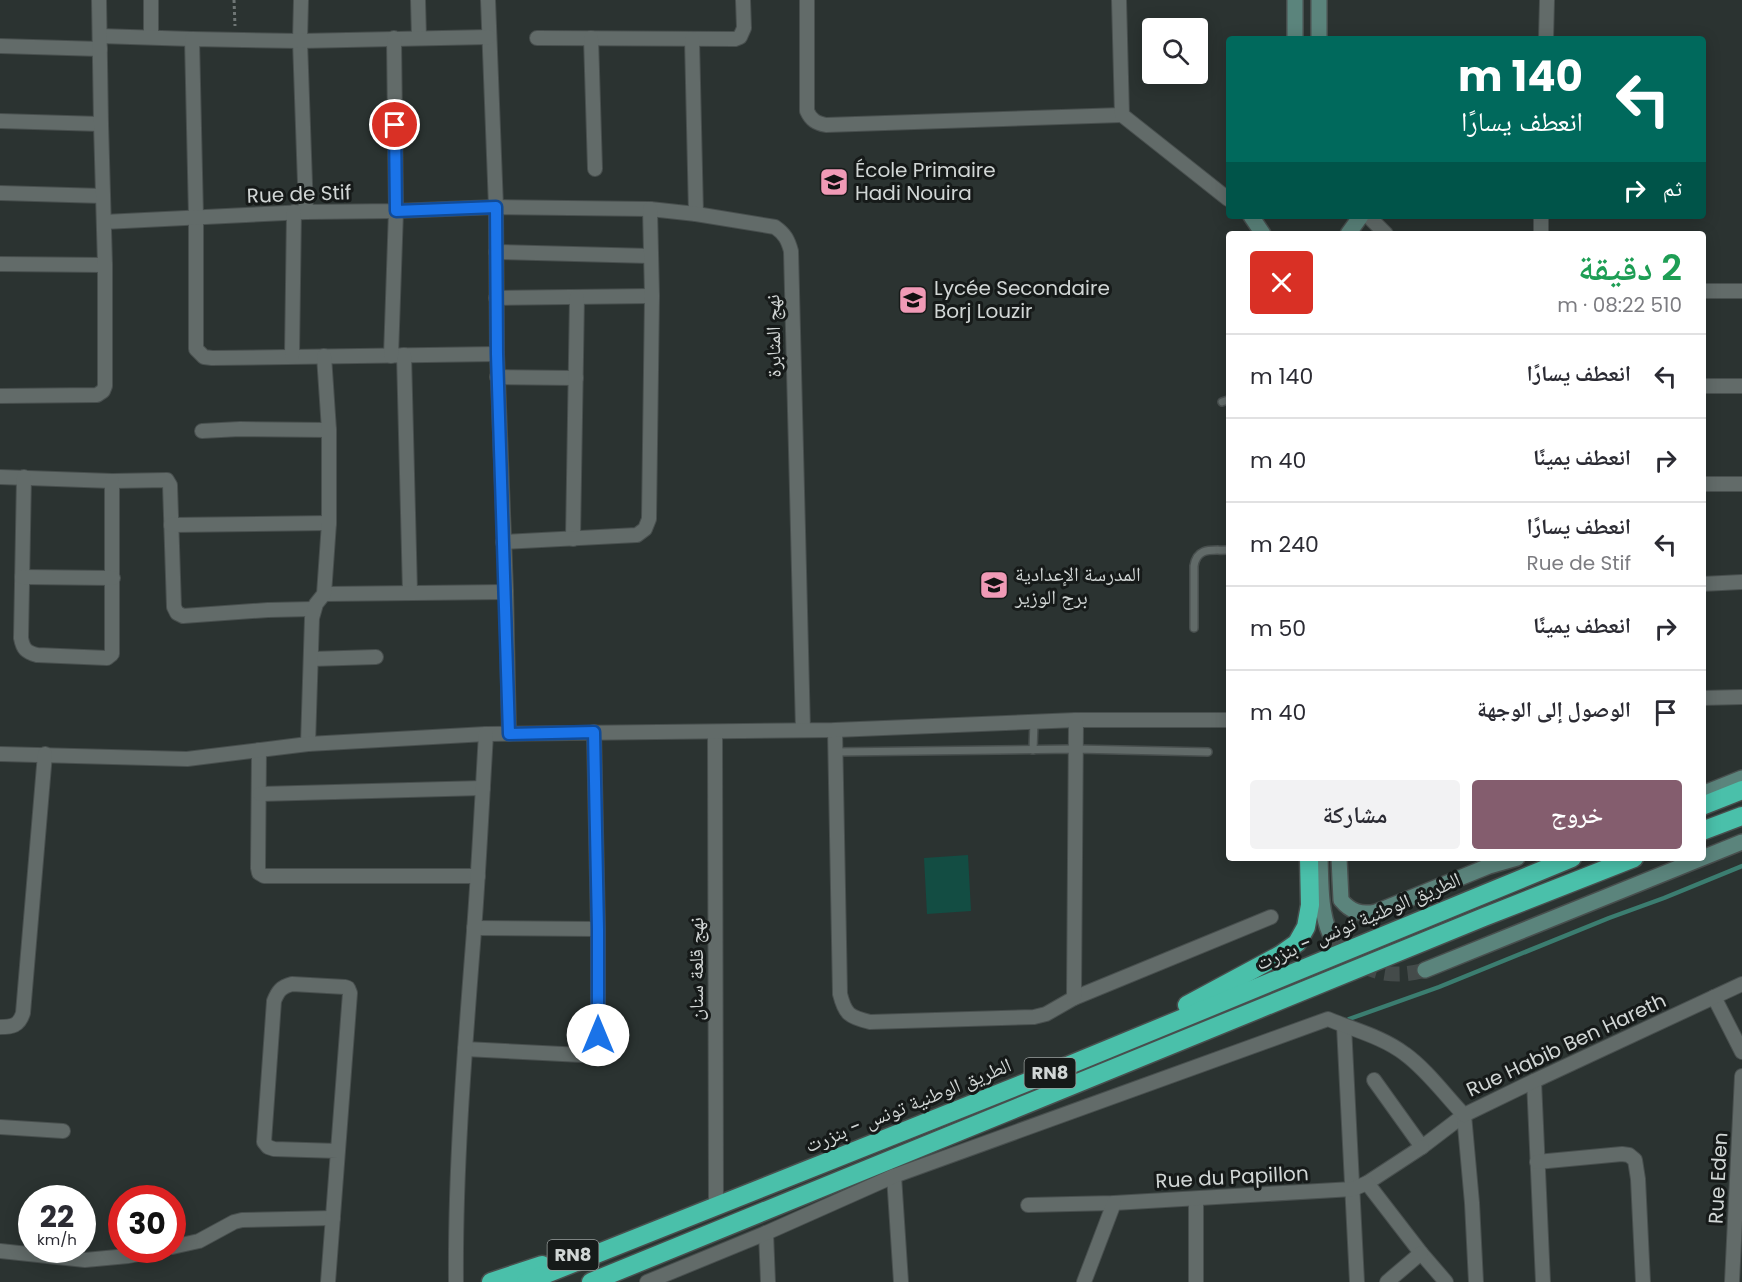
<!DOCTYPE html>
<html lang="ar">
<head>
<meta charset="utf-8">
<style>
  :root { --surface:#fff; --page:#f2f2f3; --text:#2b2b33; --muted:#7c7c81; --line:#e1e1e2; --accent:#845d6e }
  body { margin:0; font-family:Poppins,"Noto Naskh Arabic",sans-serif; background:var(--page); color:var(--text); direction:rtl; height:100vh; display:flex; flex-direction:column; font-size:22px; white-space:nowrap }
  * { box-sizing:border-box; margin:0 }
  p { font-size:20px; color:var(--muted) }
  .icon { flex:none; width:33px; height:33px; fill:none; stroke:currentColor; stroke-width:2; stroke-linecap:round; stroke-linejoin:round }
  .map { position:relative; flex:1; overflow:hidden; direction:ltr }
  .side { position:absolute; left:1226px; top:231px; width:480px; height:630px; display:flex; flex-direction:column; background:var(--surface); border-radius:6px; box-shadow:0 3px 15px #0003; direction:rtl }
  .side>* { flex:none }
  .top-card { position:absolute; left:1226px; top:36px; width:480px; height:183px; border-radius:6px; box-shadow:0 3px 15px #0003; direction:rtl; background:#00695c; color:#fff; overflow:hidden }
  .controls { position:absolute; left:1142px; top:18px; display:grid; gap:12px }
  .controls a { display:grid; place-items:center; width:66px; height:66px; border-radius:6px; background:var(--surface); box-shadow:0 3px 15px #0003; font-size:30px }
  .speed { position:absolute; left:18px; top:1185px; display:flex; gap:12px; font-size:30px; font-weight:700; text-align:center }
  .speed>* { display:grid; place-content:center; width:78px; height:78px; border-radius:50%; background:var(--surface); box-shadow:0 3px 15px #0003; line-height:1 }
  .speed small { font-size:15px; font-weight:400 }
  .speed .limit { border:9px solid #d22; background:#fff; color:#111 }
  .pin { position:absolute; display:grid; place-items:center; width:51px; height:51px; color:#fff; margin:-26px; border:3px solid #fff; border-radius:50%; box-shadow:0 2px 6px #0007 }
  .me { position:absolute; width:66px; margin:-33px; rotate:0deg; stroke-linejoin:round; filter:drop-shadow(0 0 4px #0008) }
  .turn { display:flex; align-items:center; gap:21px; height:126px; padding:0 24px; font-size:27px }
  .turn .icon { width:78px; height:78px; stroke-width:2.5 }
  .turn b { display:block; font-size:42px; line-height:51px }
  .then { display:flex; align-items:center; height:57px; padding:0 24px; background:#0003; gap:12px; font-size:22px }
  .round { display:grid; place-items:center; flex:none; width:63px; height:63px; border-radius:6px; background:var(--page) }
  .head { display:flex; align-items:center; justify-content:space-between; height:102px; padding:0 24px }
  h1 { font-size:36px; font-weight:600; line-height:45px; color:#1e9e55 }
  .action { display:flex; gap:12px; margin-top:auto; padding:12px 24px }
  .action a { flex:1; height:69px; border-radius:6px; background:var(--accent); color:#fff; font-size:24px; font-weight:600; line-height:69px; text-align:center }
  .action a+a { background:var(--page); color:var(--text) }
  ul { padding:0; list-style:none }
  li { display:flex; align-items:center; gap:18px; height:84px; padding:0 24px; border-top:2px solid var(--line) }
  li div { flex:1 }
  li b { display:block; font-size:22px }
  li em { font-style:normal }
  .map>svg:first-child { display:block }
  .green { fill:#134d43 }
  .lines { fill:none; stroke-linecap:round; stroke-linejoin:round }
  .stream { stroke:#3b7d70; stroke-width:4.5 }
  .secondary-tunnel { stroke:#444b4a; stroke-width:15; stroke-dasharray:15 8; stroke-linecap:butt }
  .lane-casing { stroke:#484f4e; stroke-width:10 }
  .street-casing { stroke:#484f4e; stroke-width:16 }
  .secondary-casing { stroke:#484f4e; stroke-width:18 }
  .highway-casing { stroke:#484f4e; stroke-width:21 }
  .path { stroke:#6f7675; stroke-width:3; stroke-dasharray:3 3; stroke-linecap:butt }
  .lane { stroke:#626b69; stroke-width:7 }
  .street { stroke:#626b69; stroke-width:14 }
  .secondary { stroke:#5b847c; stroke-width:15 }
  .highway { stroke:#4ac0aa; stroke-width:18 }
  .route-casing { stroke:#114b97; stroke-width:15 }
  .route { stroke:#1a73e8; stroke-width:10 }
  .labels { text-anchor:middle; stroke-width:6; stroke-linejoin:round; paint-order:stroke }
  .shield { fill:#161a19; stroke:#999e9d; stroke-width:1.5 }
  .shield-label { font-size:18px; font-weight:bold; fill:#d1d6d5 }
  .poi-label { font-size:20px; fill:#d1d6d5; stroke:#161a19; text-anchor:start }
  .street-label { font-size:20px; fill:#d1d6d5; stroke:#161a19 }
</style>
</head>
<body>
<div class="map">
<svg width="1742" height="1282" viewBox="0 0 1742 1282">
  <rect width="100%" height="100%" fill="#2b3331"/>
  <polygon class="green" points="968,855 971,911 927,914 924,858"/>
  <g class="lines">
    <polyline class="stream" points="1349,1019 1439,987 1609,918 1664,898 1742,866"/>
    <path class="secondary-tunnel" d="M1330,934C1338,942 1345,952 1353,959C1374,976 1401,977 1425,970"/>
    <g class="lane-casing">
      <g id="lane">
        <polyline points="1222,402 1228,400"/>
        <path d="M1194,628V566C1197,546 1213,551 1228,550"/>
        <polyline points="1033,750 1034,722"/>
        <polyline points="835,752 1076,749 1208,752"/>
      </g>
    </g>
    <g class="street-casing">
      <g id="street">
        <polyline points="151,0 151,37"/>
        <polyline points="301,0 300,41 306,212"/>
        <polyline points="418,0 419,38"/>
        <polyline points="488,0 496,207 497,354 506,592 509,734"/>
        <path d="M807,0V111C811,120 816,123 826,125L1122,115"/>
        <polyline points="1119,0 1122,115 1228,199"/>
        <polyline points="100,36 192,39"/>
        <polyline points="489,37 300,41 192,39 196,217 196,349 204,357 212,358 497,354"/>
        <polyline points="537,38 735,39 740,37 744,28 743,0"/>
        <polyline points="591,38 595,169"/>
        <polyline points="692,39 696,214"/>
        <polyline points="1546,39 1547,0"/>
        <polyline points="0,46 100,49"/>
        <polyline points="0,121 101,124"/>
        <polyline points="0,193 103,196"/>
        <polyline points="1368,216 1386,234"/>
        <path d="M104,222L306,212L396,211L496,207L650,209L696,214L775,227C785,234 788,240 791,251L803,730"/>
        <polyline points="1541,234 1541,216"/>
        <polyline points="496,252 650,256"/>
        <polyline points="0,264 105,265"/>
        <polyline points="1702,291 1742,291"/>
        <polyline points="496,298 652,296"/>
        <polyline points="404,355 410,592"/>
        <polyline points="292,356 294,212"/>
        <polyline points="391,356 396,211 394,38"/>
        <polyline points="497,377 576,378"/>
        <polyline points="1702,386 1742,386"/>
        <polyline points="0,396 97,395 103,391 105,386 105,265 101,124 99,0"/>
        <polyline points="202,431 240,429 329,430"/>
        <polyline points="0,477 112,481 167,480 170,485 174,607 177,613 183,616 268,610 313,609"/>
        <path d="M24,477L21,638C23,649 26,652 37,655L107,658L112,654V481"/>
        <polyline points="1702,484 1742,484"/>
        <polyline points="171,525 329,523"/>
        <polyline points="573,539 577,297"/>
        <polyline points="503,542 637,535 645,529 649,519 652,296 650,209"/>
        <polyline points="22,577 113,578"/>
        <polyline points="1702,584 1742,582"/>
        <polyline points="324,594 506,592"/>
        <polyline points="311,659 376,657"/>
        <polyline points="1702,698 1742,697"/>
        <path d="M835,730L840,994C845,1014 849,1017 870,1022L1034,1017L1046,1014L1074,998L1271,917"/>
        <polyline points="715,732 716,1206"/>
        <polyline points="308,744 312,618 316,604 324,594 329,523 329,430 324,356"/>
        <polyline points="259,750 258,868 259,873 264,876 478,876"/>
        <polyline points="0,754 187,759 308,744 486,734 835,730 1076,720 1228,720"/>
        <polyline points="260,794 483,788"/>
        <polyline points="474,928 598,929"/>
        <polyline points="1714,997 1742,1052"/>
        <polyline points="1074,998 1076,720"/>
        <polyline points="1344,1026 1357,1282"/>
        <path d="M0,1027C12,1027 19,1026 23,1013L45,754"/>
        <path d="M465,1049L582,1055C593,1051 596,1046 598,1035V929L594,732"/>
        <polyline points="1374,1080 1422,1147 1464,1115"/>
        <polyline points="1534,1081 1543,1282"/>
        <polyline points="1464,1115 1472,1203 1476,1282"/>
        <polyline points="0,1127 63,1131"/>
        <polyline points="1537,1162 1622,1154 1629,1155 1635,1160 1638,1179 1643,1282"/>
        <polyline points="894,1176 901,1282"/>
        <polyline points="1367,1183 1422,1147"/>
        <polyline points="135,1196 135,1198"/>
        <polyline points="1196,1199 1196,1282"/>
        <polyline points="1028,1205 1114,1203 1353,1189 1367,1183 1421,1253 1446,1282"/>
        <polyline points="766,1233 768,1282"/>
        <polyline points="172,1247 199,1241 234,1222 242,1220 333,1218"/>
        <polyline points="0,1251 85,1260 128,1256 160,1250"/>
        <path d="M328,1282L350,993L348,988L345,987L292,984C281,987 278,991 274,1001L264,1142L268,1147L274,1149L338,1151"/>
        <path d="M456,1282C455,1165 465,1047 474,931C479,865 482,800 486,734"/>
        <path d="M647,1282L766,1233L894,1176L1328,1019C1354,1030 1383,1037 1405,1054C1427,1070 1445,1095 1464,1115L1534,1081L1742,984"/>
        <polyline points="1084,1282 1114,1203"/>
        <polyline points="1387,1282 1421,1253"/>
        <polyline points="1732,1282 1742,1076"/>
      </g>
    </g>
    <g class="secondary-casing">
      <g id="secondary">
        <polyline points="1295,0 1295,39"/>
        <polyline points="1319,0 1319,39"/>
        <polyline points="1251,216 1263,234"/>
        <polyline points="1348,234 1361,216"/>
        <polyline points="1702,794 1742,778"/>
        <path d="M1320,858C1321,883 1320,911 1330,934"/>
        <path d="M1339,858L1341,900C1351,912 1361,915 1376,912L1489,866L1517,858"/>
        <polyline points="1425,970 1742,842"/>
      </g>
    </g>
    <g class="highway-casing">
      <g id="highway">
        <polyline points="1702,806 1742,790"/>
        <polyline points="1702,831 1742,816"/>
        <polyline points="1187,1005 1280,955 1297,943 1306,927 1310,905 1309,858"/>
        <polyline points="491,1282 542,1265"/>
        <polyline points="526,1282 1050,1073 1572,858"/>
        <polyline points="591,1282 1484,917 1634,858"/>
      </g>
    </g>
    <polyline class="path" points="234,0 235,26"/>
    <use href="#lane" class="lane"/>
    <use href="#street" class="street"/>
    <use href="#secondary" class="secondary"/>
    <use href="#highway" class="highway"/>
  </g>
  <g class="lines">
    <g class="route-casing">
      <polyline id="route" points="395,125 396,211 496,207 497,354 509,734 594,732 598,929 598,1035"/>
    </g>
    <use href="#route" class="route"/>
  </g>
  <defs>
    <g id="school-square" transform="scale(1.5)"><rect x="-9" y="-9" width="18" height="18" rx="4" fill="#f09ab6" stroke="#161a19"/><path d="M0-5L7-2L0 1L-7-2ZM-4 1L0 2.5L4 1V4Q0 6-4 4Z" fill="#111"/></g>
  </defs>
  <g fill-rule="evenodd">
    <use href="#school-square" x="834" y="182"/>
    <use href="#school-square" x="913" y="300"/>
    <use href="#school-square" x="994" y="585"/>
  </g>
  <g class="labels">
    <g class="shield">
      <rect x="1024.5" y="1058" width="51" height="30" rx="4.5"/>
      <rect x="547.5" y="1240" width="51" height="30" rx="4.5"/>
    </g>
    <g class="shield-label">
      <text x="1050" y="1079">RN8</text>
      <text x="573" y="1261">RN8</text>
    </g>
    <g class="poi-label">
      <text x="855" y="177">École Primaire<tspan x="855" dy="23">Hadi Nouira</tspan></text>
      <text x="934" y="295">Lycée Secondaire<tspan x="934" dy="23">Borj Louzir</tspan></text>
      <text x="1015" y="581">المدرسة الإعدادية<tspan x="1015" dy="23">برج الوزير</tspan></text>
    </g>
    <g class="street-label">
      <text transform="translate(299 194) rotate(-2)" y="7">Rue de Stif</text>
      <text transform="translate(773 336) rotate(-91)" y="7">نهج المثابرة</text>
      <text transform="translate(1358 921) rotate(-23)" y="7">الطريق الوطنية تونس - بنزرت</text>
      <text transform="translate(696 969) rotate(-90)" y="7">نهج قلعة سنان</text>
      <text transform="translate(1566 1045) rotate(-25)" y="7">Rue Habib Ben Hareth</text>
      <text transform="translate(908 1105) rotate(-22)" y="7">الطريق الوطنية تونس - بنزرت</text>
      <text transform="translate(1232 1177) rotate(-3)" y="7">Rue du Papillon</text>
      <text transform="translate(1718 1178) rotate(-87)" y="7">Rue Eden</text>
    </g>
  </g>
</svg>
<div class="controls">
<a><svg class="icon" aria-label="search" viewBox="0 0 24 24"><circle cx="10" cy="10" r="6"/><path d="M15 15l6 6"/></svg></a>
</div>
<div class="speed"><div>22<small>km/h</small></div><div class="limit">30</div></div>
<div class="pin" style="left:395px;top:125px;background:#d93025"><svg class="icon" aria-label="arrive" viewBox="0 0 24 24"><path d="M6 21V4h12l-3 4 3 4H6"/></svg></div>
<svg class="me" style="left:598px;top:1035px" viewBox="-20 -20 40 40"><circle r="19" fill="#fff"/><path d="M0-13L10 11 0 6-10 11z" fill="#1a73e8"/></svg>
<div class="top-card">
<div class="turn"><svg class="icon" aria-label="left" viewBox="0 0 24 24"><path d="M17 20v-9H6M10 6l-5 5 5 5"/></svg><div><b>140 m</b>انعطف يسارًا</div></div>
<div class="then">ثم<svg class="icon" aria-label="right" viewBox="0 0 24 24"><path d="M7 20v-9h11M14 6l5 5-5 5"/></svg></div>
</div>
<section class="side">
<div class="head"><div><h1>2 دقيقة</h1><p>510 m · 08:22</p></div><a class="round" style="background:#d93025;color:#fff"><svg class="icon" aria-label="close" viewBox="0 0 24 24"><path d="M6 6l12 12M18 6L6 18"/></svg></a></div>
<ul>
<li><svg class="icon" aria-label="left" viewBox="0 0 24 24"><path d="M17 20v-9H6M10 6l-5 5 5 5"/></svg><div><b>انعطف يسارًا</b></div><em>140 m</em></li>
<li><svg class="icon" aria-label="right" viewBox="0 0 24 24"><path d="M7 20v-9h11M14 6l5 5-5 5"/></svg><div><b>انعطف يمينًا</b></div><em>40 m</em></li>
<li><svg class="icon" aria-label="left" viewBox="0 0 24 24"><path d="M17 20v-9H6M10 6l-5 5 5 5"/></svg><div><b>انعطف يسارًا</b><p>Rue de Stif</p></div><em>240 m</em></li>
<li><svg class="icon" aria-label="right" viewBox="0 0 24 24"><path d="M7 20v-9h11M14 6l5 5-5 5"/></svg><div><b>انعطف يمينًا</b></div><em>50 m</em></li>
<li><svg class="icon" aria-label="arrive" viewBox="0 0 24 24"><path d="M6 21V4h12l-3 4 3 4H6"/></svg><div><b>الوصول إلى الوجهة</b></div><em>40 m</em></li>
</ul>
<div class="action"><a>خروج</a><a>مشاركة</a></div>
</section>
</div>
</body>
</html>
